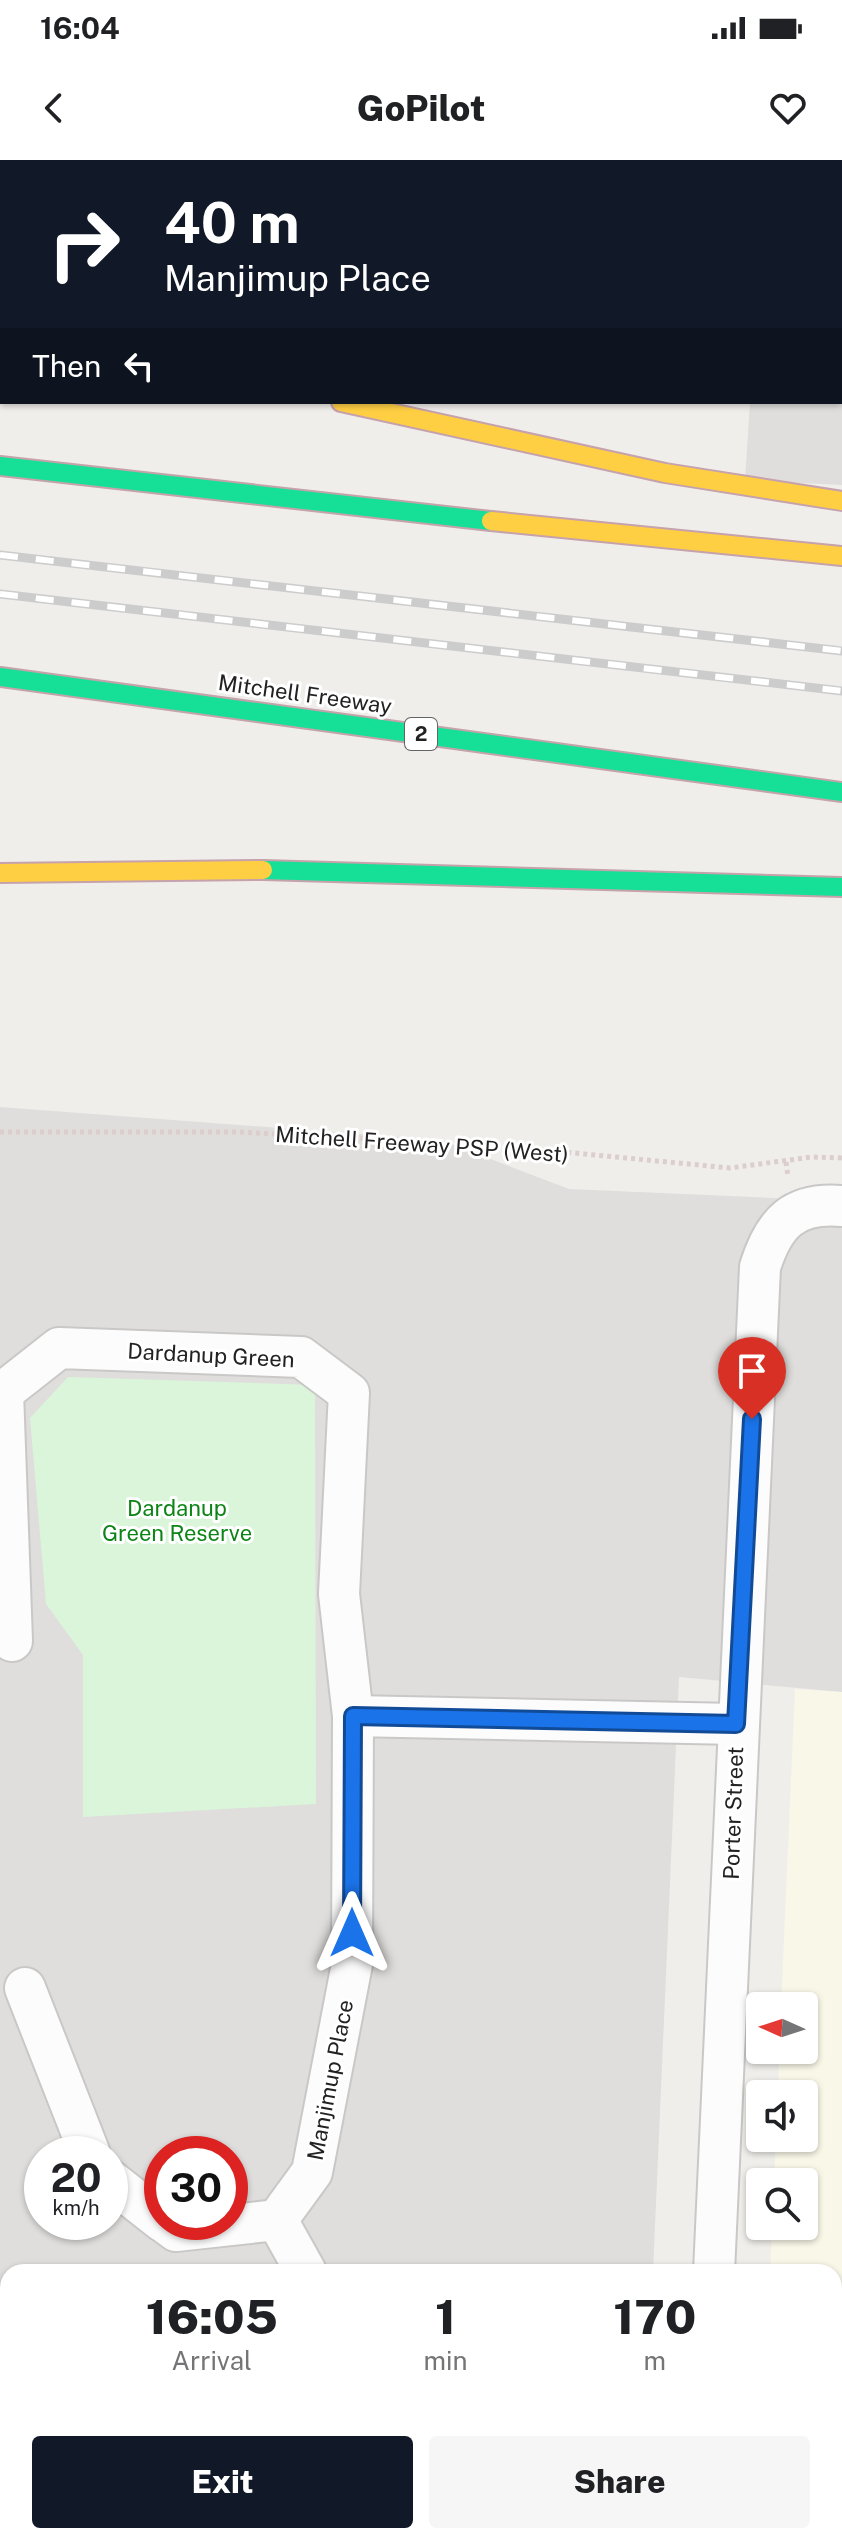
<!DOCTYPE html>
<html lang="en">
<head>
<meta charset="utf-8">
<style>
  :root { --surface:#fff; --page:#f6f6f6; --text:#202124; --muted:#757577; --accent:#111827 }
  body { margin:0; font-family:"Public Sans",sans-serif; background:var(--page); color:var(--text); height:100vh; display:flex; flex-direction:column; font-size:30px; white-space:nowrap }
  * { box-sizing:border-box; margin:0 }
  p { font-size:26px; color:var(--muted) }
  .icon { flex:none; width:44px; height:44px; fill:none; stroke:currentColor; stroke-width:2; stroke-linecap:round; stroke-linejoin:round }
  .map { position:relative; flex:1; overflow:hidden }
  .drawer { position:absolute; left:0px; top:2104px; width:842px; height:280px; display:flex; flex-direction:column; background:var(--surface); border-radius:24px 24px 0 0; box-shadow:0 2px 6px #0004 }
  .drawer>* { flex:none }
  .hud { position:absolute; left:0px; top:0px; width:842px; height:244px; box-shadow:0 2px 6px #0004; background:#111827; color:#fff; overflow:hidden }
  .needle { width:52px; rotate:273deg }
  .fabs { position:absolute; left:746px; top:1832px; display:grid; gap:16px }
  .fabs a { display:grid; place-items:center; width:72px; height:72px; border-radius:8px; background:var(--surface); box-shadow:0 2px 6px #0004; font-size:40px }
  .speed { position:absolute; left:24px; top:1976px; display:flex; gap:16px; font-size:40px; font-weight:700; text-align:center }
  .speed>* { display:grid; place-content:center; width:104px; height:104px; border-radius:50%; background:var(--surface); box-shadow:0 2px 6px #0004; line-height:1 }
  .speed small { font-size:20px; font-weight:400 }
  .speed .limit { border:12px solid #d22; background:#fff; color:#111 }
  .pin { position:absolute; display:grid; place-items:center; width:68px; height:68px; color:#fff; margin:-82px -34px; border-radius:50% 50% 50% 0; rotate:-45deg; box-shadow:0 0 8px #0007 }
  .pin .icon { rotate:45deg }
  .me { position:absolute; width:88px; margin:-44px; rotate:0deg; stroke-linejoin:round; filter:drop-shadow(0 0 6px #0008) }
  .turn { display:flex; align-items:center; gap:28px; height:168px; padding:0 32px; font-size:36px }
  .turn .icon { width:104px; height:104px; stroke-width:2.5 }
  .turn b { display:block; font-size:56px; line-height:68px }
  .then { display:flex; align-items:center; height:76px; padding:0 32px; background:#0003; gap:16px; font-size:30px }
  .eta { display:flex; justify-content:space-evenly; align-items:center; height:136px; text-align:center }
  .eta b { font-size:48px; font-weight:800; line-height:56px }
  .cta { display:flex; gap:16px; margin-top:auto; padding:16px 32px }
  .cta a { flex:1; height:92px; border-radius:8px; background:var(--accent); color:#fff; font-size:32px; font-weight:800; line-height:92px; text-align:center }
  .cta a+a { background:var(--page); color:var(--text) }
  .status { display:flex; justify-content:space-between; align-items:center; height:56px; padding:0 40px; background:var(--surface); direction:ltr }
  .status svg { height:22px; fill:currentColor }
  header { display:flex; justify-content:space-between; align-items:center; height:104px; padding:0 32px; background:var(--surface); font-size:36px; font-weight:800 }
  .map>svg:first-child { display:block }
  .residential { fill:#dfdedc; fill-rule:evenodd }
  .education { fill:#f8f7e8 }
  .park { fill:#daf5da }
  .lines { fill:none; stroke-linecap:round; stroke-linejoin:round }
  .lane-casing { stroke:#c9c8c7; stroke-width:24 }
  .street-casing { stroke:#c9c8c7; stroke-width:44 }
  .fast-casing { stroke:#c5a2ac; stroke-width:22 }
  .slow-casing { stroke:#c5a2ac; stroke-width:22 }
  .path { stroke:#dccecd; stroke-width:5; stroke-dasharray:4 4; stroke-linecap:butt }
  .lane { stroke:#fdfcfc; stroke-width:20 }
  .street { stroke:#fdfcfc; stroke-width:40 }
  .fast { stroke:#16e098; stroke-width:18 }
  .slow { stroke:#ffcf43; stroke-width:18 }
  .rail-casing { stroke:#ccc; stroke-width:9 }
  .rail { stroke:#fff; stroke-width:6; stroke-dasharray:18; stroke-linecap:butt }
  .route-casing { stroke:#114b97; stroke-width:20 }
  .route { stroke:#1a73e8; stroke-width:14 }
  .labels { text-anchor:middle; stroke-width:6; stroke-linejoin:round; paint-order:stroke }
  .shield { fill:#fff; stroke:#646464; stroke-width:2 }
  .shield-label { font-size:20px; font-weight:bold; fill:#222 }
  .street-label { font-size:22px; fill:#222; stroke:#fff }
  .park-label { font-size:22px; fill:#0c8416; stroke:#fff }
</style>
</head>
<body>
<div class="status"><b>16:04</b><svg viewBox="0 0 49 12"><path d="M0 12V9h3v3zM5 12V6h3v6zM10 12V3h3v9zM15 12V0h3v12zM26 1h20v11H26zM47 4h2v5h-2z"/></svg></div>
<header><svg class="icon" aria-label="back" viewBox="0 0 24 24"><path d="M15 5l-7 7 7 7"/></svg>GoPilot<svg class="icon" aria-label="heart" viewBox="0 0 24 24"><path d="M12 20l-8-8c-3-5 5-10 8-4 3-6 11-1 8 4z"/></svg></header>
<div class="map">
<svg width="842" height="2384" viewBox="0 0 842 2384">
  <rect width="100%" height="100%" fill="#f0eeeb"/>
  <g class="residential">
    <polygon points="765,0 842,0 842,325 745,320 750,242 840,242 840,2"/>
    <path d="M0,947L441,980L569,1029L842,1041V1532L679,1517L653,2112H8V2287L0,2286ZM42,1994H110V2062H42ZM162,1994H230V2062H162Z"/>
  </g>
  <polygon class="education" points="795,1529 842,1532 842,2384 758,2384 759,2376 834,2376 834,2112 770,2112 772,2066 804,2066 804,2022 774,2022 776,1978 804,1978 804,1934 778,1934 779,1890 804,1890 804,1846 781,1846"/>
  <polygon class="park" points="68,1217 315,1225 316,1644 83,1657 83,1495 46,1444 30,1258"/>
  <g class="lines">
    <g class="lane-casing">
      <polyline id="lane" points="22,0 22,2"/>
    </g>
    <g class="street-casing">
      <g id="street">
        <polyline points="830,0 830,2"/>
        <polyline points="840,138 842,144"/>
        <polyline points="12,1481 3,1232 59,1188 301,1197 349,1233 339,1434 353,1556"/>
        <polyline points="25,1828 90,1994"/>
        <polyline points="110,2020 162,2061"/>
        <polyline points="277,2060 306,2112"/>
        <polyline points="164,2062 176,2071 277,2060 312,2012 352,1804 353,1556 736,1564"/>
        <path d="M714,2112L760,1107C774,1063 793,1042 842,1046"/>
        <polyline points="702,2384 703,2376"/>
      </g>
    </g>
    <g class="fast-casing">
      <g id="fast">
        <polyline points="0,163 2,164"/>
        <polyline points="0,306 491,361"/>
        <polyline points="0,517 842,632"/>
        <polyline points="263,710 842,727"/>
      </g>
    </g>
    <g class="slow-casing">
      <g id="slow">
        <polyline points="341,242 665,313 842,341"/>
        <polyline points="491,361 842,396"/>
        <polyline points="0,713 263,710"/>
      </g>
    </g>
    <g class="path">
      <polyline points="0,63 2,63"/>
      <polyline points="840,202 842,202"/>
      <polyline points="0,972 238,972 491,985 730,1008 812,997 842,998"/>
      <polyline points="786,1002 788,1017"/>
    </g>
    <use href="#lane" class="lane"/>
    <use href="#street" class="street"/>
    <use href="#fast" class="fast"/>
    <use href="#slow" class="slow"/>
    <g class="rail-casing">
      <g id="rail">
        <polyline points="0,395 842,491"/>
        <polyline points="0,434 842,531"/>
      </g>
    </g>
    <use href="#rail" class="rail"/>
  </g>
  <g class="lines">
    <g class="route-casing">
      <polyline id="route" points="352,1773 353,1556 736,1564 752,1259"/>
    </g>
    <use href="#route" class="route"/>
  </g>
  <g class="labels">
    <rect class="shield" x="405" y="558" width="32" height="32" rx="6"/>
    <g class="shield-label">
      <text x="421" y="581">2</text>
    </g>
    <g class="street-label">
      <text transform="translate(305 534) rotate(8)" y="8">Mitchell Freeway</text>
      <text transform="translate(422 984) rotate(4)" y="8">Mitchell Freeway PSP (West)</text>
      <text transform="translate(211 1195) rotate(3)" y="8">Dardanup Green</text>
      <text transform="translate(733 1653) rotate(-88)" y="8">Porter Street</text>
      <text transform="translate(330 1920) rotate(-79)" y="8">Manjimup Place</text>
    </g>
    <g class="park-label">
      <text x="177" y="1356">Dardanup<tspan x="177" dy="25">Green Reserve</tspan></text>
    </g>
  </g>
</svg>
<div class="fabs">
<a><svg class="needle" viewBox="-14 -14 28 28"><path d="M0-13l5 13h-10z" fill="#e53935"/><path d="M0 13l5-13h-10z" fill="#757577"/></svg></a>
<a><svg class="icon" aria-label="sound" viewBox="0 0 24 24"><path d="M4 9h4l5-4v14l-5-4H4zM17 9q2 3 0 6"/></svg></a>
<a><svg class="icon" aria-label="search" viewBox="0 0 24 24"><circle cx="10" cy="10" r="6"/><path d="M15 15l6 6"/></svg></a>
</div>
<div class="speed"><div>20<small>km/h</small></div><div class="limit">30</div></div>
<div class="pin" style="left:752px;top:1259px;background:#d93025"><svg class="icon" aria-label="arrive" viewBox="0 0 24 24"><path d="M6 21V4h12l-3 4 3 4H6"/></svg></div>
<svg class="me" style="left:352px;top:1773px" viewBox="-20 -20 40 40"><path d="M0-17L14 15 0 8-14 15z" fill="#1a73e8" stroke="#fff" stroke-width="4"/></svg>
<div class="hud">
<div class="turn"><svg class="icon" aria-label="right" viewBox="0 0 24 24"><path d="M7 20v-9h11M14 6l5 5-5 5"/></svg><div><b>40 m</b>Manjimup Place</div></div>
<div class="then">Then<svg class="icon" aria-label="left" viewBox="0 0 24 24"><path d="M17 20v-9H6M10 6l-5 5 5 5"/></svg></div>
</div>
<section class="drawer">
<div class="eta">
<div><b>16:05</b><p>Arrival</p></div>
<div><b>1</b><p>min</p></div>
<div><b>170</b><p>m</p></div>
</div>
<div class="cta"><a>Exit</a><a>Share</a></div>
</section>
</div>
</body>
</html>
